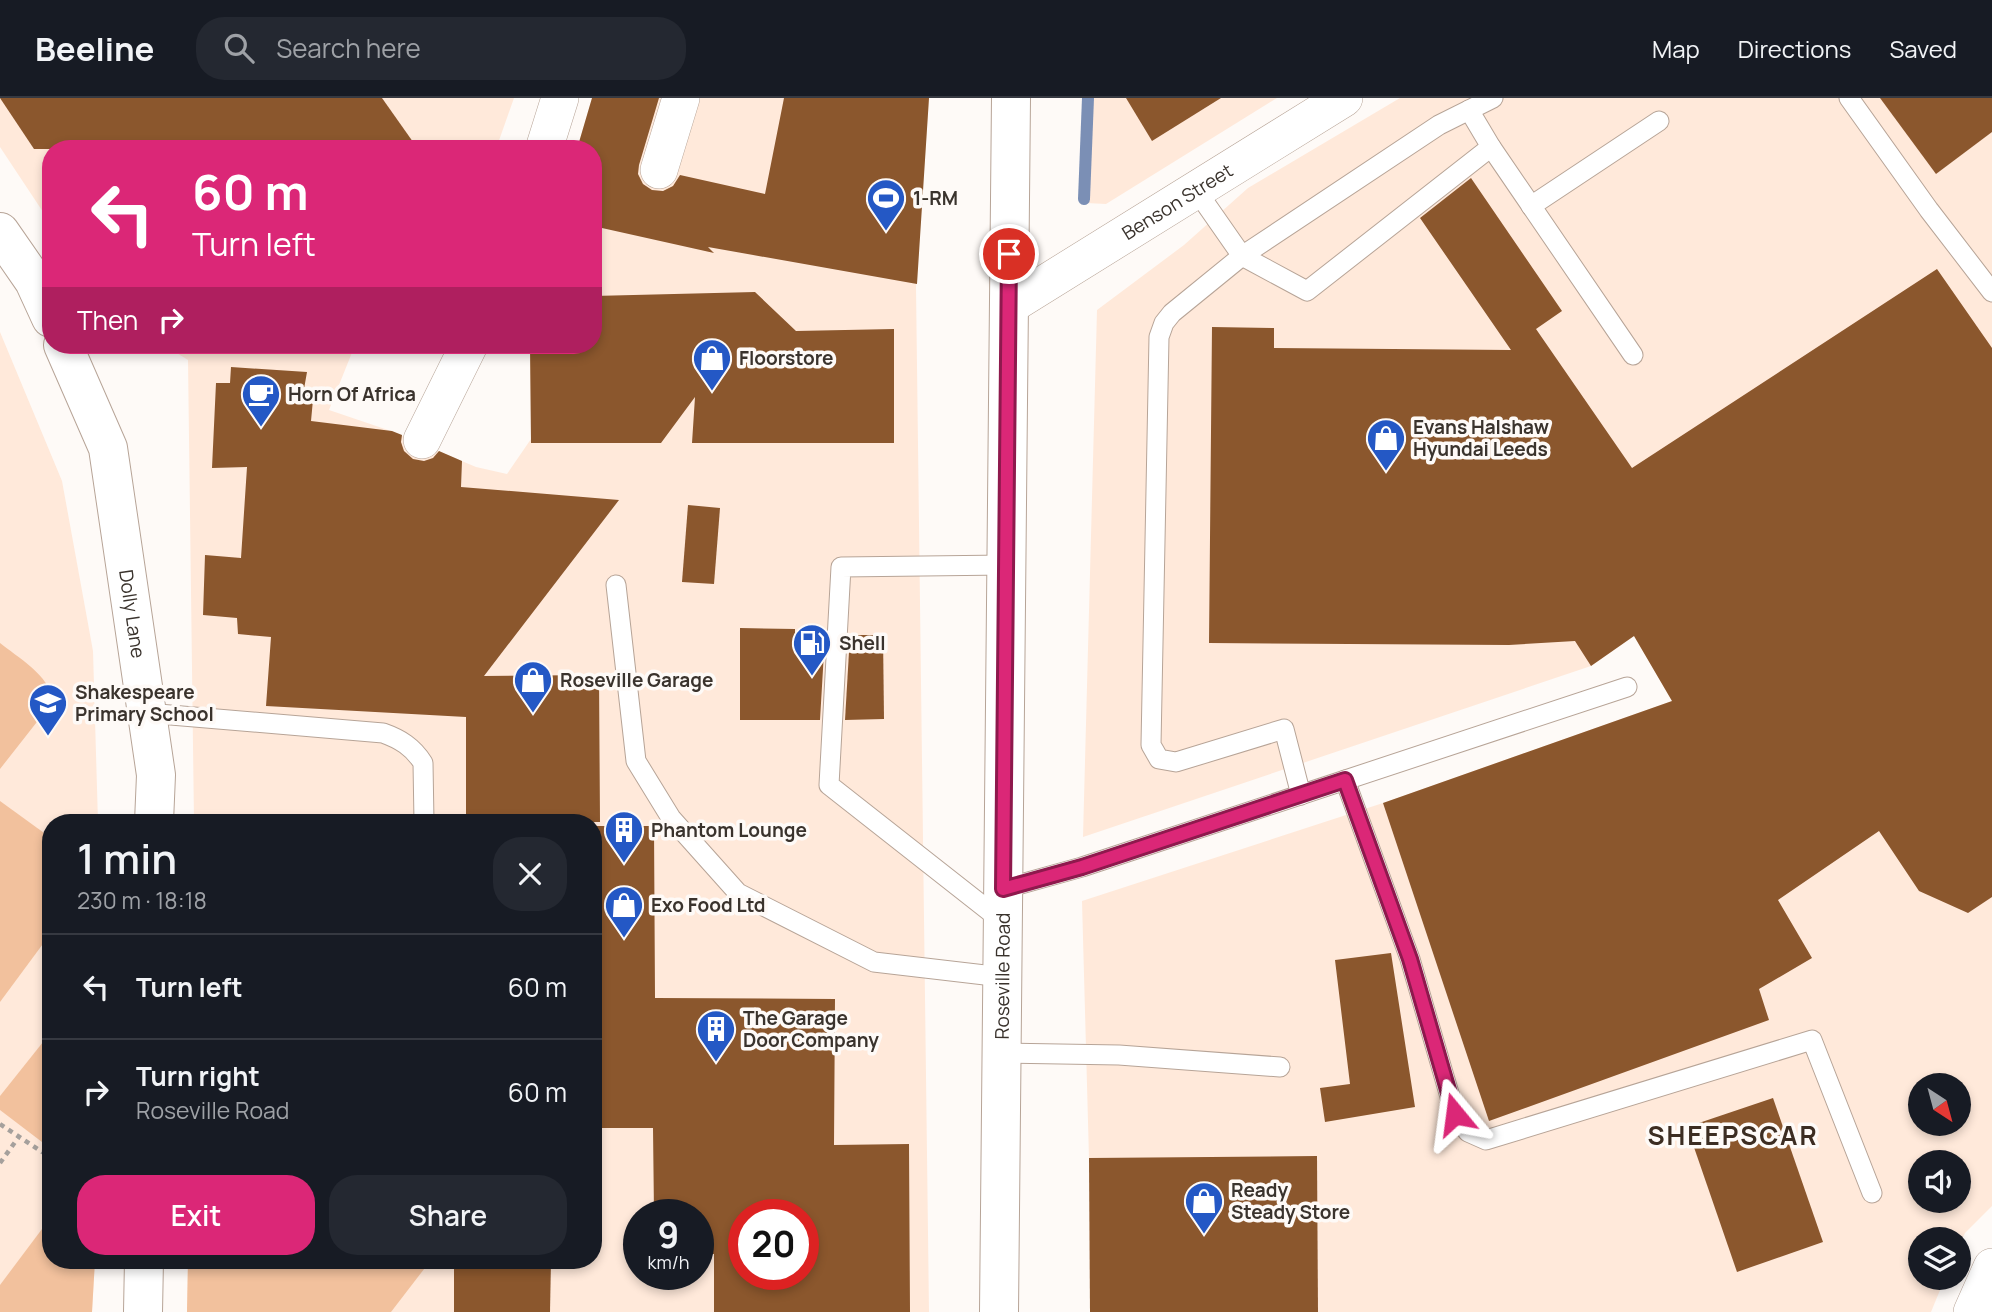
<!DOCTYPE html>
<html lang="en">
<head>
<meta charset="utf-8">
<style>
  :root { --surface:#171b24; --page:#242831; --text:#f1f3f6; --muted:#9ea1a6; --line:#363941; --accent:#db2777 }
  body { margin:0; font-family:Manrope,sans-serif; background:var(--page); color:var(--text); height:100vh; display:flex; flex-direction:column; font-size:26px; white-space:nowrap }
  * { box-sizing:border-box; margin:0 }
  p { font-size:23px; color:var(--muted) }
  .icon { flex:none; width:38px; height:38px; fill:none; stroke:currentColor; stroke-width:2; stroke-linecap:round; stroke-linejoin:round }
  .map { position:relative; flex:1; overflow:hidden }
  .side { position:absolute; left:42px; top:716px; width:560px; height:455px; display:flex; flex-direction:column; background:var(--surface); border-radius:28px; box-shadow:0 4px 10px #0003 }
  .side>* { flex:none }
  .hud { position:absolute; left:42px; top:42px; width:560px; height:214px; border-radius:28px; box-shadow:0 4px 10px #0003; background:#db2777; color:#fff; overflow:hidden }
  .needle { width:46px; rotate:144deg }
  .tools { position:absolute; left:1908px; top:975px; display:grid; gap:14px }
  .tools a { display:grid; place-items:center; width:63px; height:63px; border-radius:50%; background:var(--surface); box-shadow:0 4px 10px #0003; font-size:35px }
  .speed { position:absolute; left:623px; top:1101px; display:flex; gap:14px; font-size:35px; font-weight:700; text-align:center }
  .speed>* { display:grid; place-content:center; width:91px; height:91px; border-radius:50%; background:var(--surface); box-shadow:0 4px 10px #0003; line-height:1 }
  .speed small { font-size:18px; font-weight:400 }
  .speed .limit { border:10px solid #d22; background:#fff; color:#111 }
  .pin { position:absolute; display:grid; place-items:center; width:60px; height:60px; color:#fff; margin:-30px; border:4px solid #fff; border-radius:50%; box-shadow:0 2px 7px #0007 }
  .me { position:absolute; width:77px; margin:-38px; rotate:344deg; stroke-linejoin:round; filter:drop-shadow(0 0 5px #0008) }
  .turn { display:flex; align-items:center; gap:24px; height:147px; padding:0 35px; font-size:32px }
  .turn .icon { width:91px; height:91px; stroke-width:2.5 }
  .turn b { display:block; font-size:49px; line-height:60px }
  .then { display:flex; align-items:center; height:66px; padding:0 35px; background:#0003; gap:14px; font-size:26px }
  .round { display:grid; place-items:center; flex:none; width:74px; height:74px; border-radius:28px; background:var(--page) }
  .overview { display:flex; align-items:center; justify-content:space-between; height:119px; padding:0 35px }
  h1 { font-size:42px; font-weight:600; line-height:52px }
  .action { display:flex; gap:14px; margin-top:auto; padding:14px 35px }
  .action a { flex:1; height:80px; border-radius:28px; background:var(--accent); color:#fff; font-size:28px; font-weight:600; line-height:80px; text-align:center }
  .action a+a { background:var(--page); color:var(--text) }
  ul { padding:0; list-style:none }
  li { display:flex; align-items:center; gap:21px; height:105px; padding:0 35px; border-top:2px solid var(--line) }
  li div { flex:1 }
  li b { display:block; font-size:26px }
  li em { font-style:normal }
  header { display:flex; align-items:center; gap:42px; box-sizing:border-box; height:98px; padding:0 35px; background:var(--surface); border-bottom:2px solid var(--line) }
  header strong { font-size:33px }
  nav { display:flex; gap:38px; margin-inline-start:auto; font-size:24px }
  .search { width:490px; height:63px; background:var(--page); display:flex; align-items:center; gap:18px; box-sizing:border-box; padding:0 24px; border-radius:28px; color:var(--muted); font-size:26px }
  .map>svg:first-child { display:block }
  .built { fill:#ffe9da; fill-rule:evenodd }
  .green { fill:#f2c19d }
  .lines { fill:none; stroke-linecap:round; stroke-linejoin:round }
  .stream { stroke:#7b8fb5; stroke-width:12 }
  .building { fill:#8b572d; fill-rule:evenodd }
  .service-casing { stroke:#b7a497; stroke-width:21 }
  .minor-casing { stroke:#b7a497; stroke-width:38 }
  .tertiary-casing { stroke:#b7a497; stroke-width:40 }
  .path { stroke:#a5a09c; stroke-width:4.5; stroke-dasharray:5 5; stroke-linecap:butt }
  .service { stroke:#fff; stroke-width:19 }
  .minor { stroke:#fff; stroke-width:37 }
  .tertiary { stroke:#fff; stroke-width:38 }
  .route-casing { stroke:#8e194d; stroke-width:18 }
  .route { stroke:#db2777; stroke-width:12 }
  .labels { text-anchor:middle; stroke-width:7; stroke-linejoin:round; paint-order:stroke }
  .poi-label { font-size:19px; font-weight:bold; fill:#3a332d; stroke:#fefaf7; text-anchor:start }
  .street-label { font-size:19px; fill:#3a332d; stroke:#fefaf7 }
  .district-label { font-size:26px; font-weight:bold; letter-spacing:2px; fill:#3c2d22; stroke:#fefaf7 }
</style>
</head>
<body>
<header>
<strong>Beeline</strong>
<div class="search"><svg class="icon" aria-label="search" viewBox="0 0 24 24"><circle cx="10" cy="10" r="6"/><path d="M15 15l6 6"/></svg>Search here</div>
<nav><a>Map</a><a>Directions</a><a>Saved</a></nav>
</header>
<div class="map">
<svg width="1992" height="1214" viewBox="0 0 1992 1214">
  <rect width="100%" height="100%" fill="#fefaf7"/>
  <g class="built">
    <polygon points="0,0 514,0 496,51 51,51 51,126 0,49"/>
    <path d="M592,0H929L916,189L929,1214H187L188,1162H593V724H194L188,262L164,247H355L329,312L388,332L476,369L507,376L531,341L530,247H593V51H577ZM639,1116H698V1176H639ZM744,1116H803V1176H744Z"/>
    <polygon points="1085,0 1277,0 1106,106 1086,105"/>
    <path d="M1400,0H1992V1108L1965,1135L1958,1150V1141H1920V1180H1945L1931,1214H1090L1089,1060L1082,803L1383,705L1672,603L1634,538L1591,568L1083,739L1097,212L1184,147L1248,90ZM1920,987H1958V1026H1920ZM1920,1064H1958V1102H1920Z"/>
    <polygon points="0,234 62,383 93,553 98,724 51,724 51,1162 95,1162 92,1214 0,1214"/>
  </g>
  <g class="green">
    <path d="M0,545C17,559 56,581 51,606L0,671Z"/>
    <polygon points="0,703 51,740 51,835 0,904"/>
    <polygon points="51,934 51,1043 42,1044 0,1012 0,998"/>
    <polygon points="51,1119 51,1162 95,1162 92,1214 0,1214 0,1187"/>
    <polygon points="188,1162 431,1162 391,1214 187,1214"/>
  </g>
  <g class="lines">
    <polyline class="stream" points="1084,101 1088,0"/>
  </g>
  <g class="building">
    <polygon points="0,0 382,0 418,51 34,51"/>
    <polygon points="592,0 659,0 639,67 638,76 643,86 652,92 663,93 673,88 680,77 765,96 784,0 929,0 917,186 708,149 714,155 593,128 593,51 577,51"/>
    <polygon points="1126,0 1221,0 1152,43"/>
    <polygon points="1880,0 1992,0 1992,34 1936,76"/>
    <polygon points="1471,80 1562,213 1536,231 1632,370 1937,171 1992,250 1992,799 1968,815 1919,793 1879,733 1778,802 1812,860 1759,891 1769,922 1489,1023 1383,705 1672,603 1634,538 1591,568 1575,543 1509,547 1209,545 1212,229 1274,230 1274,250 1511,252 1420,120"/>
    <polygon points="755,194 796,233 894,231 894,345 692,345 695,299 661,345 531,345 530,247 593,247 593,198"/>
    <polygon points="231,269 307,274 304,291 314,291 311,323 392,333 402,337 401,344 404,353 413,361 424,363 433,360 439,353 462,363 461,389 619,402 484,578 599,577 600,724 466,724 466,619 266,608 271,539 238,536 237,520 203,517 205,457 241,460 247,369 212,370 216,285 230,285"/>
    <polygon points="688,407 720,410 714,486 682,484"/>
    <polygon points="740,530 795,531 795,538 825,537 820,622 740,622"/>
    <polygon points="850,537 883,537 884,621 845,622"/>
    <path d="M593,728H654L655,900L835,901L834,1047L909,1046L910,1214H714V1156H698V1116H654L653,1030H598V878H593ZM744,1116H803V1176H744Z"/>
    <polygon points="1391,855 1415,1009 1325,1024 1320,990 1350,986 1335,862"/>
    <polygon points="1773,1000 1823,1144 1737,1174 1687,1029"/>
    <polygon points="1317,1058 1318,1214 1090,1214 1089,1060"/>
    <polygon points="454,1162 551,1162 550,1214 454,1214"/>
  </g>
  <g class="lines">
    <g class="service-casing">
      <g id="service">
        <polyline points="1849,0 1929,112 1992,194"/>
        <polyline points="1491,49 1633,257"/>
        <polyline points="1196,92 1242,158 1439,27 1493,0"/>
        <polyline points="1531,108 1659,23"/>
        <polyline points="616,487 636,663 671,720 738,795 874,864 1002,879"/>
        <path d="M147,615L383,635C400,641 413,649 423,665L424,724"/>
        <polyline points="1345,682 1410,861 1455,1016 1468,1034 1486,1042 1812,942 1872,1095"/>
        <polyline points="1301,697 1284,631 1176,664 1159,661 1151,647 1159,239 1164,225 1172,215 1242,158 1307,193 1491,49 1469,12"/>
        <polyline points="1003,791 1082,769 1627,589"/>
        <polyline points="1002,823 829,687 841,469 1006,467"/>
        <polyline points="1001,955 1119,957 1280,969"/>
      </g>
    </g>
    <g class="minor-casing">
      <g id="minor">
        <polyline points="544,51 560,0"/>
        <polyline points="659,72 681,0"/>
        <path id="s1" d="M1009,208L1344,0"/>
        <polyline points="422,342 469,247"/>
        <polyline points="1972,1214 1992,1169"/>
      </g>
    </g>
    <g class="tertiary-casing">
      <g id="tertiary">
        <polyline points="0,134 34,183 51,220"/>
        <path id="s2" d="M63,247L108,350L156,677L154,724"/>
        <polyline points="143,1214 144,1162"/>
        <path id="s3" d="M999,1214L1011,0"/>
      </g>
    </g>
    <g class="path">
      <polyline points="0,1026 42,1054 51,1053"/>
      <polyline points="0,1065 18,1040"/>
    </g>
    <use href="#service" class="service"/>
    <use href="#minor" class="minor"/>
    <use href="#tertiary" class="tertiary"/>
  </g>
  <g class="lines">
    <g class="route-casing">
      <polyline id="route" points="1009,156 1003,791 1082,769 1345,682 1410,861 1455,1016"/>
    </g>
    <use href="#route" class="route"/>
  </g>
  <defs>
    <g id="stadium-pin" transform="scale(2.0125)"><path d="M0 17L-7.5 6A9.5 9.5 0 1 1 7.5 6Z" fill="#2458c5" stroke="#fefaf7"/><path d="M0-5a6.5 5 0 1 0 0 10a6.5 5 0 1 0 0-10ZM-3.5-1.8h7v3.6h-7Z" fill="#fff"/></g>
    <g id="shop-pin" transform="scale(2.0125)"><path d="M0 17L-7.5 6A9.5 9.5 0 1 1 7.5 6Z" fill="#2458c5" stroke="#fefaf7"/><path d="M-5-2.5h2.3a2.7 3.5 0 0 1 5.4 0H5L5.5 6h-11ZM-1.5-2.5h3a1.5 2.3 0 0 0-3 0Z" fill="#fff"/></g>
    <g id="cafe-pin" transform="scale(2.0125)"><path d="M0 17L-7.5 6A9.5 9.5 0 1 1 7.5 6Z" fill="#2458c5" stroke="#fefaf7"/><path d="M-5.5-4.5H6V0H3Q3 3.5 0 3.5H-2.5Q-5.5 3.5-5.5 0ZM3-3.2v2h1.7v-2ZM-6 4.5H4V6H-6Z" fill="#fff"/></g>
    <g id="fuel-pin" transform="scale(2.0125)"><path d="M0 17L-7.5 6A9.5 9.5 0 1 1 7.5 6Z" fill="#2458c5" stroke="#fefaf7"/><path d="M-5.5-6h7V0h2V4h1.3V-2.5L3-4.5l.8-.8L6-3V5H2.5V1h-1V6h-7ZM-4.2-4.7v3.2H.2V-4.7Z" fill="#fff"/></g>
    <g id="school-pin" transform="scale(2.0125)"><path d="M0 17L-7.5 6A9.5 9.5 0 1 1 7.5 6Z" fill="#2458c5" stroke="#fefaf7"/><path d="M0-5L7-2L0 1L-7-2ZM-4 1L0 2.5L4 1V4Q0 6-4 4Z" fill="#fff"/></g>
    <g id="building-pin" transform="scale(2.0125)"><path d="M0 17L-7.5 6A9.5 9.5 0 1 1 7.5 6Z" fill="#2458c5" stroke="#fefaf7"/><path d="M-4-6H4V6H1V3H-1V6H-4ZM-2.5-4.3h1.7v1.8h-1.7ZM.8-4.3h1.7v1.8H.8ZM-2.5-1h1.7V.8h-1.7ZM.8-1h1.7V.8H.8Z" fill="#fff"/></g>
  </defs>
  <g fill-rule="evenodd">
    <use href="#stadium-pin" x="886" y="100"/>
    <use href="#shop-pin" x="712" y="260"/>
    <use href="#cafe-pin" x="261" y="296"/>
    <use href="#shop-pin" x="1386" y="340"/>
    <use href="#fuel-pin" x="812" y="545"/>
    <use href="#shop-pin" x="533" y="582"/>
    <use href="#school-pin" x="48" y="605"/>
    <use href="#building-pin" x="624" y="732"/>
    <use href="#shop-pin" x="624" y="807"/>
    <use href="#building-pin" x="716" y="931"/>
    <use href="#shop-pin" x="1204" y="1103"/>
  </g>
  <g class="labels">
    <g class="poi-label">
      <text x="913" y="107">1-RM</text>
      <text x="739" y="267">Floorstore</text>
      <text x="288" y="303">Horn Of Africa</text>
      <text x="1413" y="336">Evans Halshaw<tspan x="1413" dy="22">Hyundai Leeds</tspan></text>
      <text x="839" y="552">Shell</text>
      <text x="560" y="589">Roseville Garage</text>
      <text x="75" y="601">Shakespeare<tspan x="75" dy="22">Primary School</tspan></text>
      <text x="651" y="739">Phantom Lounge</text>
      <text x="651" y="814">Exo Food Ltd</text>
      <text x="743" y="927">The Garage<tspan x="743" dy="22">Door Company</tspan></text>
      <text x="1231" y="1099">Ready<tspan x="1231" dy="22">Steady Store</tspan></text>
    </g>
    <g class="street-label">
      <text dy="7" stroke="none"><textPath href="#s1" startOffset="198">Benson Street</textPath></text>
      <text dy="7" stroke="none"><textPath href="#s2" startOffset="280">Dolly Lane</textPath></text>
      <text dy="7" stroke="none"><textPath href="#s3" startOffset="336">Roseville Road</textPath></text>
    </g>
    <g class="district-label">
      <text x="1733" y="1047">SHEEPSCAR</text>
    </g>
  </g>
</svg>
<div class="tools">
<a><svg class="needle" viewBox="-14 -14 28 28"><path d="M0-13l5 13h-10z" fill="#e53935"/><path d="M0 13l5-13h-10z" fill="#9ea1a6"/></svg></a>
<a><svg class="icon" aria-label="sound" viewBox="0 0 24 24"><path d="M4 9h4l5-4v14l-5-4H4zM17 9q2 3 0 6"/></svg></a>
<a><svg class="icon" aria-label="layers" viewBox="0 0 24 24"><path d="M12 4l9 5-9 5-9-5zM3 14l9 5 9-5"/></svg></a>
</div>
<div class="speed"><div>9<small>km/h</small></div><div class="limit">20</div></div>
<div class="pin" style="left:1009px;top:156px;background:#d93025"><svg class="icon" aria-label="arrive" viewBox="0 0 24 24"><path d="M6 21V4h12l-3 4 3 4H6"/></svg></div>
<svg class="me" style="left:1455px;top:1016px" viewBox="-20 -20 40 40"><path d="M0-17L14 15 0 8-14 15z" fill="#db2777" stroke="#fff" stroke-width="4"/></svg>
<div class="hud">
<div class="turn"><svg class="icon" aria-label="left" viewBox="0 0 24 24"><path d="M17 20v-9H6M10 6l-5 5 5 5"/></svg><div><b>60 m</b>Turn left</div></div>
<div class="then">Then<svg class="icon" aria-label="right" viewBox="0 0 24 24"><path d="M7 20v-9h11M14 6l5 5-5 5"/></svg></div>
</div>
<section class="side">
<div class="overview"><div><h1>1 min</h1><p>230 m · 18:18</p></div><a class="round"><svg class="icon" aria-label="close" viewBox="0 0 24 24"><path d="M6 6l12 12M18 6L6 18"/></svg></a></div>
<ul>
<li><svg class="icon" aria-label="left" viewBox="0 0 24 24"><path d="M17 20v-9H6M10 6l-5 5 5 5"/></svg><div><b>Turn left</b></div><em>60 m</em></li>
<li><svg class="icon" aria-label="right" viewBox="0 0 24 24"><path d="M7 20v-9h11M14 6l5 5-5 5"/></svg><div><b>Turn right</b><p>Roseville Road</p></div><em>60 m</em></li>
</ul>
<div class="action"><a>Exit</a><a>Share</a></div>
</section>
</div>
</body>
</html>
